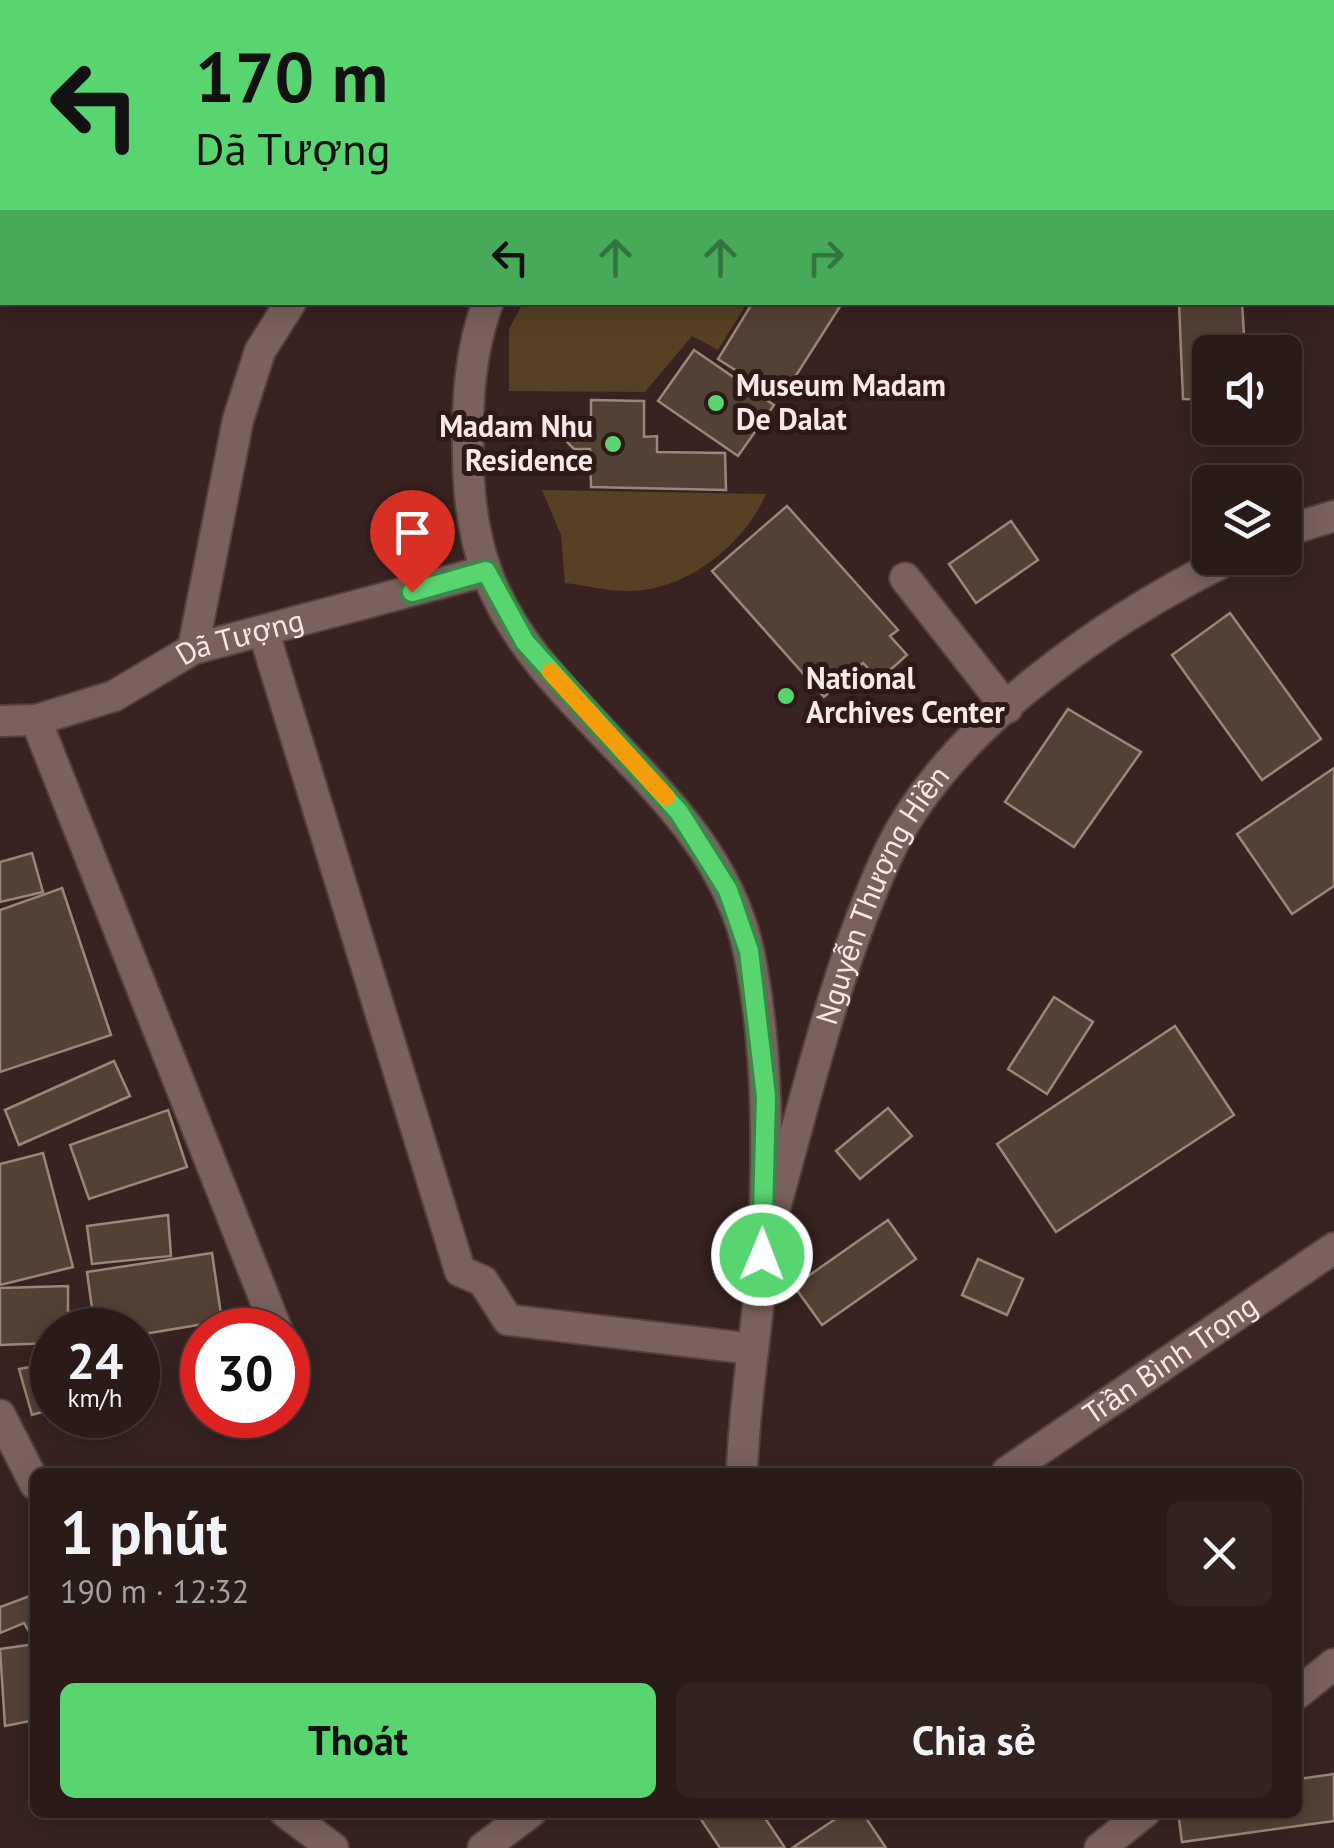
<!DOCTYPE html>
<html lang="vi">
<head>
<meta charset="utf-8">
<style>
  :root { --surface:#2a1a18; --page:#322321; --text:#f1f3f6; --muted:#a5a1a2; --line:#463837; --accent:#58d570 }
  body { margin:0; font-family:"PT Sans",sans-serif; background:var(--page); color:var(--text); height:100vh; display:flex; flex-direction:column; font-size:38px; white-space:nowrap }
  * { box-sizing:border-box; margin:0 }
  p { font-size:32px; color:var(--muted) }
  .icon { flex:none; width:55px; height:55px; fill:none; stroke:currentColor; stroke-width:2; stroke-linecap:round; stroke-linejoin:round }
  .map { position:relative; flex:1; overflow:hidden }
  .drawer { position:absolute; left:30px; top:1468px; width:1272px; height:350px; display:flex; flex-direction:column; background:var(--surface); border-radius:15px; box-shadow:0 5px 25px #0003,0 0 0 2px var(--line) }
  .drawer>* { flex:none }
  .guide { position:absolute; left:0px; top:0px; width:1335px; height:305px; box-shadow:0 5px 25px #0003,0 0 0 2px var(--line); background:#58d570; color:#111; overflow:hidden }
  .controls { position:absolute; left:1192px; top:335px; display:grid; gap:20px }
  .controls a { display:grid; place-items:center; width:110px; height:110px; border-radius:15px; background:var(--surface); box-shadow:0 5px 25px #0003,0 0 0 2px var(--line); font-size:50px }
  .speed { position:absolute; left:30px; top:1308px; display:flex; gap:20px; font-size:50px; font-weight:700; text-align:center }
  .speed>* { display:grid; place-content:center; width:130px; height:130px; border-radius:50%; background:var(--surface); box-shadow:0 5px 25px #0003,0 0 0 2px var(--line); line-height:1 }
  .speed small { font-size:25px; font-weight:400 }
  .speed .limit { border:15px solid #d22; background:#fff; color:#111 }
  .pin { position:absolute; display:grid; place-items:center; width:85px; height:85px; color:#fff; margin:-102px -42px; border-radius:50% 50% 50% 0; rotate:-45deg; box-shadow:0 0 10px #0007 }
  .pin .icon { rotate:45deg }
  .me { position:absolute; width:110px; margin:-55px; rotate:1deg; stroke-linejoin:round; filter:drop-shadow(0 0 8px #0008) }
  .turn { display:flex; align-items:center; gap:35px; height:210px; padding:0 30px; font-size:45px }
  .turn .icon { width:130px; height:130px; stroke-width:2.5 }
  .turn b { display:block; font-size:70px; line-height:85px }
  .lanes { display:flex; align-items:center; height:95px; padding:0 30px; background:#0003; justify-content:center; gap:50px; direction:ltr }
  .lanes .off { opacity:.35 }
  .round { display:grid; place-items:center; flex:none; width:105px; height:105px; border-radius:15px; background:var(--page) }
  .headline { display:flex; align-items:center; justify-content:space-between; height:170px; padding:0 30px }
  h1 { font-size:60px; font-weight:600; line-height:75px }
  .button { display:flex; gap:20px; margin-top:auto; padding:20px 30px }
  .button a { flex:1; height:115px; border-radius:15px; background:var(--accent); color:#111; font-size:40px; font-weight:600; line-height:115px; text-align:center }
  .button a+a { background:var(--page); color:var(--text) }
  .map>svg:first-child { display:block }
  .green { fill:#564124 }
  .building { fill:#544135; stroke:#9c8679; stroke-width:2.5 }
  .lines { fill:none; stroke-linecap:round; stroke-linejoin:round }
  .minor-casing { stroke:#53413e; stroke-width:34 }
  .minor { stroke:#7a615d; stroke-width:30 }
  .route-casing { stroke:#398a49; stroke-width:25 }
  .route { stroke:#58d570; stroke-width:18 }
  .slow { stroke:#f59e0b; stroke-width:18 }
  .poi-dot { fill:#58d570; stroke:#2e1917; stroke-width:4 }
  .labels { text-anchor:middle; stroke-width:10; stroke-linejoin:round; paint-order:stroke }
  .poi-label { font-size:30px; font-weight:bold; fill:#f8e9e7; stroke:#2e1917; text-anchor:start }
  .street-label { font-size:30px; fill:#f8e9e7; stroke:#2e1917 }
</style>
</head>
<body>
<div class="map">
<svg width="1334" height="1848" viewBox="0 0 1334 1848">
  <rect width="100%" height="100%" fill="#382320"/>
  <g class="green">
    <polygon points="523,303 523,302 747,303 718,350 692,336 645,392 509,391 509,329"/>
    <path d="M542,490L766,494C746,541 694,584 643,590C619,594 589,586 565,583L561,535Z"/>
  </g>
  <g class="building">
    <polygon points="753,302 841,305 781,399 718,359"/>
    <polygon points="1242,302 1245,352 1210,352 1210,400 1183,399 1179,303"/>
    <polygon points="694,350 774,405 738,456 658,401"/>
    <polygon points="591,400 644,401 644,437 657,436 657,452 725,453 726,490 591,487 590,449 574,449 565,440 564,428 573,419 591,419"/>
    <polygon points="787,506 898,630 890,636 907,655 879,680 863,663 824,697 712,571"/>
    <polygon points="1011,521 1038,560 976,603 949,564"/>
    <polygon points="1230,613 1321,739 1262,780 1172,655"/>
    <polygon points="1068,709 1141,752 1074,847 1005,802"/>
    <polygon points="1334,768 1334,886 1292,914 1237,834"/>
    <polygon points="32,853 43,892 0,902 0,862"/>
    <polygon points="62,888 111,1035 0,1072 0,910"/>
    <polygon points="1054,997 1093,1022 1047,1094 1008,1069"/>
    <polygon points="1175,1026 1234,1115 1056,1232 997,1144"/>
    <polygon points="114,1061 130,1096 19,1145 5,1110"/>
    <polygon points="888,1108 912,1136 860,1179 836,1151"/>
    <polygon points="168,1110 187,1167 89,1199 70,1145"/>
    <polygon points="43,1153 73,1267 0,1285 0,1164"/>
    <polygon points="168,1215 171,1256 92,1264 87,1226"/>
    <polygon points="888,1220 916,1259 822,1325 794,1286"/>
    <polygon points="212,1253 222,1321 138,1335 138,1330 95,1330 87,1272"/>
    <polygon points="978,1259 1023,1279 1007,1315 962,1295"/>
    <polygon points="68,1286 68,1312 81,1312 81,1330 52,1330 52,1343 0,1345 0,1288"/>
    <polygon points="46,1364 52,1409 32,1415 19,1369"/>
    <polygon points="35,1594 35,1641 24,1623 0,1633 0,1607"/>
    <polygon points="35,1644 35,1720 5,1726 0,1649"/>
    <polygon points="1334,1774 1334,1821 1182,1842 1178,1812 1298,1812 1298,1779"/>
    <polygon points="696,1812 761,1812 785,1848 720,1848"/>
    <polygon points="846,1812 862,1812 886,1848 792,1848"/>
  </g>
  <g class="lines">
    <g class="minor-casing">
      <g id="minor">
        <polyline points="305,0 309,2"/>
        <polyline points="555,0 555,2"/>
        <polyline points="1048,0 1050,2"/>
        <polyline points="1173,0 1174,2"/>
        <polyline points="842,2 842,0"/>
        <polyline points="1332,151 1334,152"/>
        <path d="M488,302C470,350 467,400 468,451C468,490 473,534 486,570C537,714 715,790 749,953C769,1051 768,1155 763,1254C758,1327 744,1399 742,1472"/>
        <polyline points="1285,531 1334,516"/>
        <polyline points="905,578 1007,708"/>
        <polyline points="264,633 460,1271 483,1281 508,1320 753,1349"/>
        <polyline points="193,649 238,420 260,351 291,302"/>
        <polyline points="36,720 277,1330"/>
        <path id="s1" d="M0,721L36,720L114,696L193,649L486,571"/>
        <path id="s2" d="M775,1208C808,1090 837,964 889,852C949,726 1109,618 1231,558"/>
        <polyline points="0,1415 35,1484"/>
        <path id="s3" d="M1007,1472L1334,1248"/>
        <polyline points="1298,1693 1334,1664"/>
        <polyline points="285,1812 333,1848"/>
        <polyline points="483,1848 531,1812"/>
        <polyline points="1100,1848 1145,1812"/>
      </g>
    </g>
    <use href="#minor" class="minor"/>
  </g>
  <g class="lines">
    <g class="route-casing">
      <polyline id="route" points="412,592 486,571 525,642 679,812 728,890 749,951 766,1096 762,1255"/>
    </g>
    <use href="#route" class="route"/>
    <polyline class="slow" points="551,672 666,797"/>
  </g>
  <g class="poi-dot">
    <circle cx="716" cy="403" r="10"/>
    <circle cx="613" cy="444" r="10"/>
    <circle cx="786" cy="696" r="10"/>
  </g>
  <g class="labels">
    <g class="poi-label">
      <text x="736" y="396">Museum Madam<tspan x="736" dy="34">De Dalat</tspan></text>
      <text x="593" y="437" text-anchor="end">Madam Nhu<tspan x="593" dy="34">Residence</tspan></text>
      <text x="806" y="689">National<tspan x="806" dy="34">Archives Center</tspan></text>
    </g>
    <g class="street-label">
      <text dy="10" stroke="none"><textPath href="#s1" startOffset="258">Dã Tượng</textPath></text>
      <text dy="10" stroke="none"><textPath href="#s2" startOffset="332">Nguyễn Thượng Hiền</textPath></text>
      <text dy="10" stroke="none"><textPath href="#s3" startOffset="198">Trần Bình Trọng</textPath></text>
    </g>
  </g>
</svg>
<div class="controls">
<a><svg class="icon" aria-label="sound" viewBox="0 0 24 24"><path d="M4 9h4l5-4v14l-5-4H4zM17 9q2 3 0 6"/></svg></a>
<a><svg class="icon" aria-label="layers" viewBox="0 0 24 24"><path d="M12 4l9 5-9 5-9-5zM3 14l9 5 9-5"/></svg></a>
</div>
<div class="speed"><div>24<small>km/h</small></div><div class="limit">30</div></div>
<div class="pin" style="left:412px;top:592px;background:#d93025"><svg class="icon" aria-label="arrive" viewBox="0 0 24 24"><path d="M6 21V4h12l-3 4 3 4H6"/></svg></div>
<svg class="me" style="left:762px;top:1255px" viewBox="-20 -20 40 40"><circle r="17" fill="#58d570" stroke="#fff" stroke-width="3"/><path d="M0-11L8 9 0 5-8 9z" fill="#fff"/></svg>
<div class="guide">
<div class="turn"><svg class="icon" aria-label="left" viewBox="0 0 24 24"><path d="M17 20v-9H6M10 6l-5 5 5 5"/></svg><div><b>170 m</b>Dã Tượng</div></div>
<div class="lanes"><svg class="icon" aria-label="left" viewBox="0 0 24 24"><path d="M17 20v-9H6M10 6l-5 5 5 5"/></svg><svg class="icon off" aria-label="ahead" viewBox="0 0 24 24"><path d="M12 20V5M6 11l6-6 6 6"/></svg><svg class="icon off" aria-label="ahead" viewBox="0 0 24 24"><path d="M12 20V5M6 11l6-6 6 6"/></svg><svg class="icon off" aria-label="right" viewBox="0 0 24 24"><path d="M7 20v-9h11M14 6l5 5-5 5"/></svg></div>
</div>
<section class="drawer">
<div class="headline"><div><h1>1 phút</h1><p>190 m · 12:32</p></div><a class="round"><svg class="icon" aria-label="close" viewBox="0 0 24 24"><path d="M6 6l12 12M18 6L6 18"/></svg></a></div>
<div class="button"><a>Thoát</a><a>Chia sẻ</a></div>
</section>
</div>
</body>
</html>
